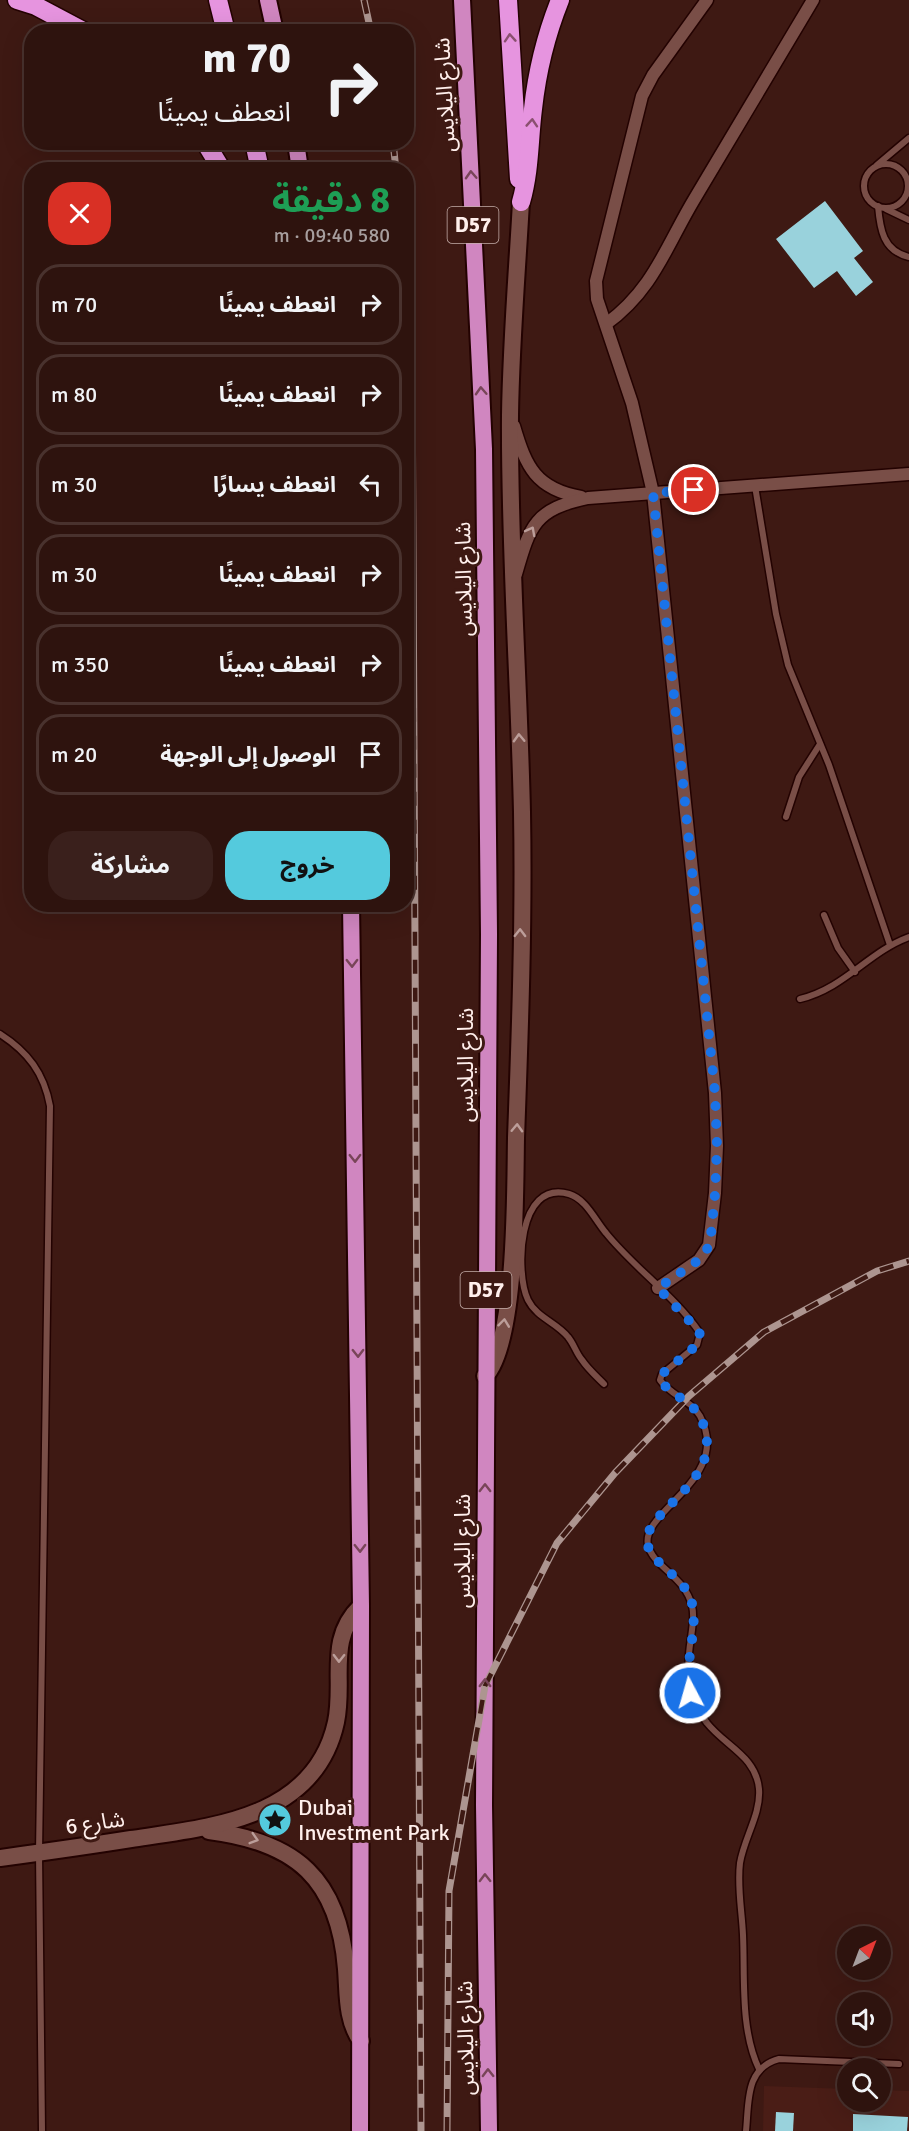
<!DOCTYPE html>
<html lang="ar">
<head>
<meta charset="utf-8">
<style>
  :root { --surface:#2e130e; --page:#3a201c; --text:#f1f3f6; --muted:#a79e9e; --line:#49322e; --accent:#54cadd }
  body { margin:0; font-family:Signika,"Noto Sans Arabic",sans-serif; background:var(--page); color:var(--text); direction:rtl; height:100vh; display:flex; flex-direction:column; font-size:22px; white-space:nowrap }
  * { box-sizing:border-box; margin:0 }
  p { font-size:20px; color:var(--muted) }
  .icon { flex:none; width:33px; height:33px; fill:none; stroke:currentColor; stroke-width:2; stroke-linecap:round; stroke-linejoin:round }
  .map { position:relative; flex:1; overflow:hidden; direction:ltr }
  .panel { position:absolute; left:24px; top:162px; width:390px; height:750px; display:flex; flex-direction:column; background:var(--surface); border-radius:24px; box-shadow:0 6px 24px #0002,0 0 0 2px var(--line); direction:rtl }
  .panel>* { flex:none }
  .top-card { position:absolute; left:24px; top:24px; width:390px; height:126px; border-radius:24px; box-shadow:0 6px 24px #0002,0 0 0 2px var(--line); direction:rtl; background:#2e130e; color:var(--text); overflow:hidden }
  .needle { width:39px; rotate:42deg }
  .fabs { position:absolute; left:837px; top:1926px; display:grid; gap:12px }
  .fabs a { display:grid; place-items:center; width:54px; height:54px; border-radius:50%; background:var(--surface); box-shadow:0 6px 24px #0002,0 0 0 2px var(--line); font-size:30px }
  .pin { position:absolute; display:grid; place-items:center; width:51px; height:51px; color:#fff; margin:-26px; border:3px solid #fff; border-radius:50%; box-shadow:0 2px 6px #0007 }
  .me { position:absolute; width:66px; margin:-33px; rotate:354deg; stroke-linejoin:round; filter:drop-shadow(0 0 4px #0008) }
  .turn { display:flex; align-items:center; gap:21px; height:126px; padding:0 24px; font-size:27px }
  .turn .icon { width:78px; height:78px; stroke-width:2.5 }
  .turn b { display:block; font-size:42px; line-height:51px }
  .round { display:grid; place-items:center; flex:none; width:63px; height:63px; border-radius:24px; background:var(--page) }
  .summary { display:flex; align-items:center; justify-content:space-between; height:102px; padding:0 24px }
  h1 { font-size:36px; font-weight:700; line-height:45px; color:#1e9e55 }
  .button { display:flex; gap:12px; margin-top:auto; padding:12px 24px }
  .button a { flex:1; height:69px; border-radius:24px; background:var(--accent); color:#111; font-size:24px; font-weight:700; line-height:69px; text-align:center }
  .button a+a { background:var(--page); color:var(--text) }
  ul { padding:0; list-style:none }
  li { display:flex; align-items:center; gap:18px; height:81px; margin:0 12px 9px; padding:0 12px; border:3px solid var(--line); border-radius:24px }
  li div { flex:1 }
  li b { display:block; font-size:22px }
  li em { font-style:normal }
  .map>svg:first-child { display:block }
  .built { fill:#4a1d16 }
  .building { fill:#99d2dc }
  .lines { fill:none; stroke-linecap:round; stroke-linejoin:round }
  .service-casing { stroke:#230201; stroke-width:9 }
  .minor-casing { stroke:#230201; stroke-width:15 }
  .tertiary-casing { stroke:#230201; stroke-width:20 }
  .trunk-casing { stroke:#230201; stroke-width:20 }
  .motorway-casing { stroke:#230201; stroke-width:21 }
  .service { stroke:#794e47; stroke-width:6 }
  .minor { stroke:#794e47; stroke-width:12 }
  .tertiary { stroke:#794e47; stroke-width:16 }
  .trunk { stroke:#d086c0; stroke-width:16 }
  .motorway { stroke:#e694df; stroke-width:18 }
  .rail-casing { stroke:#ad9590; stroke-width:7 }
  .rail { stroke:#3e1913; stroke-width:4.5; stroke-dasharray:14; stroke-linecap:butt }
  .oneway { stroke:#8a506f }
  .oneway2 { stroke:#784558 }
  .oneway3 { stroke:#bc9e9a }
  .route { stroke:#1a73e8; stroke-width:10; stroke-dasharray:0 18 }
  .labels { text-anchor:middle; stroke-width:6; stroke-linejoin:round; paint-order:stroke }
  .shield { fill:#3e1913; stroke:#c5afab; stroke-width:1.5 }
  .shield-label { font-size:21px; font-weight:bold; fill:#ffefec }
  .street-label { font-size:22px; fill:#ffefec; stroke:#3e1913 }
  .poi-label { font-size:22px; fill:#ffefec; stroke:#3e1913; text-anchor:start }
</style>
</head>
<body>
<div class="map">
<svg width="909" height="2131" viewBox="0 0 909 2131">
  <rect width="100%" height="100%" fill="#3e1913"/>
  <polygon class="built" points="764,2086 847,2089 848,2102 880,2102 881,2090 909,2091 909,2131 763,2131"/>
  <g class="building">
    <polygon points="825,201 863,251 854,258 873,282 856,296 837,271 814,288 776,239"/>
    <polygon points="776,2112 794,2113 793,2131 775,2131"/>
    <polygon points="853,2114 908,2117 907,2131 853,2131"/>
  </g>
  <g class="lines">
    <g class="service-casing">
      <g id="service">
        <circle cx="886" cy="186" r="22"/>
        <polyline points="877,165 909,138"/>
        <path d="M878,206C880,229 883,251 909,257"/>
        <polyline points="886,209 909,220"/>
        <polyline points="755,486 776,614 788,665 829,765 890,945"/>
        <polyline points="786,817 799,777 820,744"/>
        <polyline points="824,915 838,948 855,972"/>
        <path d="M800,999C845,988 868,952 909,937"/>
        <path d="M0,1034C28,1052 44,1073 50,1106L39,1853L42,2131"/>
        <path d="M604,1384C596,1376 588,1369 582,1360C576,1353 574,1344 568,1337C556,1322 537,1318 528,1300C515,1273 517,1179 569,1194C586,1199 595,1220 606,1233C634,1268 674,1295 700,1333L697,1345L662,1374L660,1380C670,1395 691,1400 700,1416C733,1479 640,1511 648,1545C653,1567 685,1576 692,1606C695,1617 692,1627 691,1638C686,1669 686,1698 707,1723C725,1746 756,1756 759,1789C761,1814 744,1838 740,1863C737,1887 742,1911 743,1935C745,1978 740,2029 759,2069"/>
        <path d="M746,2131C749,2102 745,2068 779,2059L899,2064"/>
      </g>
    </g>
    <g class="minor-casing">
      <g id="minor">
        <path d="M606,324C654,289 666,246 695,198C734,132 773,66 813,0"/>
        <path d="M514,426C526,467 536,489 581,497"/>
        <path d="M516,574C530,525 535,509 588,498L909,474"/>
        <polyline points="658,1288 699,1260 709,1245 715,1193 717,1146 715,1093 653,493 632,403 597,299 596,281 642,96 653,75 707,0"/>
      </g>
    </g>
    <g class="tertiary-casing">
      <g id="tertiary">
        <path d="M485,1376C517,1344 515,1188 516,1138C520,1030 524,921 522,812C519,680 509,548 510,415C511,344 517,273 521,202"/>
        <path d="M209,1831C296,1842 339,1879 346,1969C348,1994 346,2020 361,2041"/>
        <path d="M0,1858C44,1852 87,1846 131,1839C211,1827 315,1819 336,1722C345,1680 326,1639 361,1606"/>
      </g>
    </g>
    <g class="trunk-casing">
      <g id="trunk">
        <polyline points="268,0 275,32"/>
        <polyline points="462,0 484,449 489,934 484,1805 489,2131"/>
        <polyline points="296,142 300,170"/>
        <polyline points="351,904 361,1606 360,2131"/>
      </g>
    </g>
    <g class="motorway-casing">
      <g id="motorway">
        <polyline points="17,0 36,6 85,32"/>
        <polyline points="218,0 226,32"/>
        <polyline points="508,0 519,179"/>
        <polyline points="205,142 222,170"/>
        <polyline points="254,142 260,170"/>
        <path d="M521,202C530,171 529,141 533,109C537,72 546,35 560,0"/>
      </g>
    </g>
    <use href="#service" class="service"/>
    <use href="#minor" class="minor"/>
    <use href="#tertiary" class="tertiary"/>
    <use href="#trunk" class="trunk"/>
    <use href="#motorway" class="motorway"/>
    <g class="rail-casing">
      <g id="rail">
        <polyline points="364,0 371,32"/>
        <polyline points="393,142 396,170"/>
        <polyline points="406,288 412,351 421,2131"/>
        <polyline points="447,2131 449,1891 485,1686 557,1543 615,1473 689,1396 764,1332 877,1271 909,1261"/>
      </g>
    </g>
    <use href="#rail" class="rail"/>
  </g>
  <defs><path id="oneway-chevron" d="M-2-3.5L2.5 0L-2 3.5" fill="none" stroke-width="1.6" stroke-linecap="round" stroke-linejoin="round" transform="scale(1.5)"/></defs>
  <g class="oneway">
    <use href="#oneway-chevron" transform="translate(510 38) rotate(-94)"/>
    <use href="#oneway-chevron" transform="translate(532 123) rotate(-86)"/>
  </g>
  <g class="oneway2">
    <use href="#oneway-chevron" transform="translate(471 175) rotate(-93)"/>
    <use href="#oneway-chevron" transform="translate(481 391) rotate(-93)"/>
    <use href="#oneway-chevron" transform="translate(352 963) rotate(89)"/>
    <use href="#oneway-chevron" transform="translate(355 1158) rotate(89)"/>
    <use href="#oneway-chevron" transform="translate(358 1353) rotate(89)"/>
    <use href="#oneway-chevron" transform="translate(485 1488) rotate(-90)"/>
    <use href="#oneway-chevron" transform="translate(360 1548) rotate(89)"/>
    <use href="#oneway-chevron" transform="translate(485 1683) rotate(-90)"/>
    <use href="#oneway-chevron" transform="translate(485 1878) rotate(-91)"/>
    <use href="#oneway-chevron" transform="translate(488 2073) rotate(-91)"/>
  </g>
  <g class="oneway3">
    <use href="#oneway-chevron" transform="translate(531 531) rotate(-62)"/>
    <use href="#oneway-chevron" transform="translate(519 738) rotate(-92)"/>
    <use href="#oneway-chevron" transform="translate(520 933) rotate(-89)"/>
    <use href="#oneway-chevron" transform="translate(517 1128) rotate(-88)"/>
    <use href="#oneway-chevron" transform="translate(504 1323) rotate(-83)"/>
    <use href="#oneway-chevron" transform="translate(339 1658) rotate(91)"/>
    <use href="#oneway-chevron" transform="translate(254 1839) rotate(17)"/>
  </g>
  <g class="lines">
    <path class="route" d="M690,1693C683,1660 701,1626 690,1597C681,1575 647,1561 647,1540C648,1507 731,1478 700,1417C691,1400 670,1395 660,1380L662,1374L697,1345L700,1332L658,1288L699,1260L710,1245L715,1194L717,1146L715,1093L653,493L694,490"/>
  </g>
  <defs>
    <g id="sight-disc" transform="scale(1.725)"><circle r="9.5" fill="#54cadd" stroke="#3e1913"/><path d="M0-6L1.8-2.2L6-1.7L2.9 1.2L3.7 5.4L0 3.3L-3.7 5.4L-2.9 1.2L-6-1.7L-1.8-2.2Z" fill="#111"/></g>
  </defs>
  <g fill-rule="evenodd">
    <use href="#sight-disc" x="275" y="1820"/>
  </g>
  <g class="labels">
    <g class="shield">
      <rect x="447.5" y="207" width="51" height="36" rx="4.5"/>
      <rect x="460.5" y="1272" width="51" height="36" rx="4.5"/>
    </g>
    <g class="shield-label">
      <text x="473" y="232">D57</text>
      <text x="486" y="1297">D57</text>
    </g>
    <g class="street-label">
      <text transform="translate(444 95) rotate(-93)" y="8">شارع اليلايس</text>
      <text transform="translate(463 579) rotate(-91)" y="8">شارع اليلايس</text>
      <text transform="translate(465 1065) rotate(-90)" y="8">شارع اليلايس</text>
      <text transform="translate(462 1551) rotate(-90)" y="8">شارع اليلايس</text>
      <text transform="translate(95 1822) rotate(-8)" y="8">شارع 6</text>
      <text transform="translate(465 2038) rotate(-91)" y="8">شارع اليلايس</text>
    </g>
    <g class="poi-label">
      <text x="298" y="1815">Dubai<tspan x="298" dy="25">Investment Park</tspan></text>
    </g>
  </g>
</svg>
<div class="fabs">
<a><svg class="needle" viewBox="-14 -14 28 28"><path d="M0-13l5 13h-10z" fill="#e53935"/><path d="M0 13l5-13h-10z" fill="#a79e9e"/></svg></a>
<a><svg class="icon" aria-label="sound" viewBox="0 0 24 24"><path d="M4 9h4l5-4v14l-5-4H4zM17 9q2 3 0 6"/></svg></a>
<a><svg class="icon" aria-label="search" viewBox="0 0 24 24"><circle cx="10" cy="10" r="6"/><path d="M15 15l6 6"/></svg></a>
</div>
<div class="pin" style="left:694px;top:490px;background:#d93025"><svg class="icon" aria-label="arrive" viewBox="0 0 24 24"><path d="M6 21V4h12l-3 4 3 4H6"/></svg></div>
<svg class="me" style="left:690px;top:1693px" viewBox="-20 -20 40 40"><circle r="17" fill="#1a73e8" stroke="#fff" stroke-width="3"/><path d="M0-11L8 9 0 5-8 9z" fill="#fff"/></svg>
<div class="top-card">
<div class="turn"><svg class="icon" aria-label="right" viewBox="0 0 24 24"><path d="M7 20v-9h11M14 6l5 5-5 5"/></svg><div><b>70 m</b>انعطف يمينًا</div></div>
</div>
<section class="panel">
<div class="summary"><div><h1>8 دقيقة</h1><p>580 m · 09:40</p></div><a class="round" style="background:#d93025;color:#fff"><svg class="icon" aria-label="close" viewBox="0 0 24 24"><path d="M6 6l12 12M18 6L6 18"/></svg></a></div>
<ul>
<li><svg class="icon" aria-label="right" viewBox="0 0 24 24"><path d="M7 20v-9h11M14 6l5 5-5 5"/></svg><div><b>انعطف يمينًا</b></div><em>70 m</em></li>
<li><svg class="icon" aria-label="right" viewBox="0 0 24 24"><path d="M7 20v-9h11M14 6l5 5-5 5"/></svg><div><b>انعطف يمينًا</b></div><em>80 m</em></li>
<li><svg class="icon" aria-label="left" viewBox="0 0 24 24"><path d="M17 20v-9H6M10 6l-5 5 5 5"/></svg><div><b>انعطف يسارًا</b></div><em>30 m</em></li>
<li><svg class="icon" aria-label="right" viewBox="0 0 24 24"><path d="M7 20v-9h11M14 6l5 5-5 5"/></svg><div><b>انعطف يمينًا</b></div><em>30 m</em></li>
<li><svg class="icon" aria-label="right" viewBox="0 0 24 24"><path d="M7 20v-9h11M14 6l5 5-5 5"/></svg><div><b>انعطف يمينًا</b></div><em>350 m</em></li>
<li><svg class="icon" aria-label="arrive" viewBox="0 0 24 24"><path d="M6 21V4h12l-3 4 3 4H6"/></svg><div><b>الوصول إلى الوجهة</b></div><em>20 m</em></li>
</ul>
<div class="button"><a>خروج</a><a>مشاركة</a></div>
</section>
</div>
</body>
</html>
